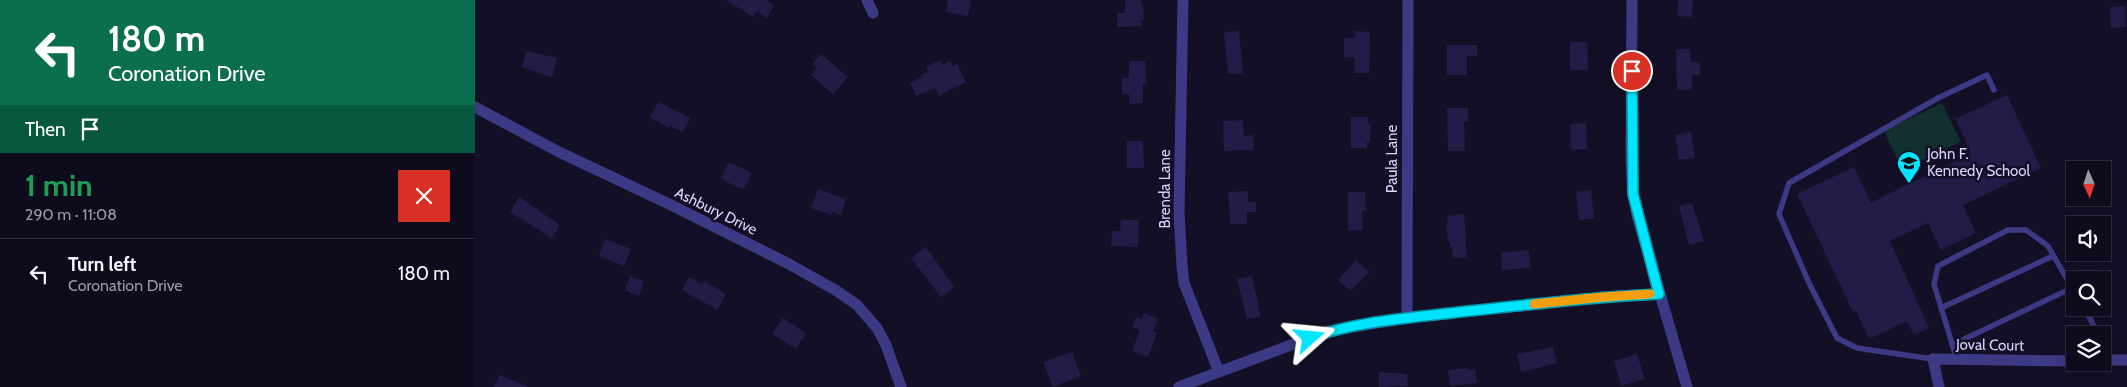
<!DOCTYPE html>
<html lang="en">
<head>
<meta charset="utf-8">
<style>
  :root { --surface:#0e0b1c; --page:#171425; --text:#f1f3f6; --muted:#9b9ba3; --line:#2e2b3b }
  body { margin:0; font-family:Cabin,sans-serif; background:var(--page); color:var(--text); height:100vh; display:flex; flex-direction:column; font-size:19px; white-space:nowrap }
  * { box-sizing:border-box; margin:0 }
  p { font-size:16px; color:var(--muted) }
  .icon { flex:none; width:28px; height:28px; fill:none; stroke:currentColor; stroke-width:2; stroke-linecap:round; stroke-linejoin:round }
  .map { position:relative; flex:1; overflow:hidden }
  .drawer { display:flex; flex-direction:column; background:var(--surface); width:475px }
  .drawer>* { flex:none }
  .hud { background:#0b6e4f; color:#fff; overflow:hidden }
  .needle { width:32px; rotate:177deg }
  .controls { position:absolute; left:1591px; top:161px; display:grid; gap:10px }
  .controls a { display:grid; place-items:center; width:45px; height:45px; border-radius:0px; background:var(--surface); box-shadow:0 5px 20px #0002,0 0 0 1px var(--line); font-size:25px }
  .pin { position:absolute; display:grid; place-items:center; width:42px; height:42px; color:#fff; margin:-21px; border:2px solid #fff; border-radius:50%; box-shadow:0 1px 5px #0007 }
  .me { position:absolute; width:55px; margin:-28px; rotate:72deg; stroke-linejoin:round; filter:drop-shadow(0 0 4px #0008) }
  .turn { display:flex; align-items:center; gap:18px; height:105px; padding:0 25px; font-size:22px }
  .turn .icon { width:65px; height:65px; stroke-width:2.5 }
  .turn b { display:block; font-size:35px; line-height:42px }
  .then { display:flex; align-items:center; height:48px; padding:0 25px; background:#0003; gap:10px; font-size:19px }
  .round { display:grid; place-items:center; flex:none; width:52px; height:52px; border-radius:0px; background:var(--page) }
  .head { display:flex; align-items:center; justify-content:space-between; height:85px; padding:0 25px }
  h1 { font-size:30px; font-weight:700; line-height:38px; color:#1e9e55 }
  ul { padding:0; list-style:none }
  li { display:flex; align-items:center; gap:15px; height:70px; padding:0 25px; border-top:1px solid var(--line) }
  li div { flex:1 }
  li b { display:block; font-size:19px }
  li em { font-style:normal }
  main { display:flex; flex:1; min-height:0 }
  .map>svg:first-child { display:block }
  .green { fill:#12302f }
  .building { fill:#241b47 }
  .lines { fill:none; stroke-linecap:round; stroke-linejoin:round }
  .lane { stroke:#3d3a85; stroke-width:5.5 }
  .street { stroke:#3d3a85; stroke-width:11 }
  .route-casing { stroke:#0095a6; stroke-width:12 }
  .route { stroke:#00e5ff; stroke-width:9 }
  .slow { stroke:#f59e0b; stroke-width:9 }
  .labels { text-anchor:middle; stroke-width:5; stroke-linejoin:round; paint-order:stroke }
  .poi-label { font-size:15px; fill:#d9d4ff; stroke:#130f26; text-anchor:start }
  .street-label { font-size:15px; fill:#d9d4ff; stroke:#130f26 }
</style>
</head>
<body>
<main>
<section class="drawer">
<div class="hud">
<div class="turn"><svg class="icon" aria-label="left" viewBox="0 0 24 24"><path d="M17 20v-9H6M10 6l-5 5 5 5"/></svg><div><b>180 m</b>Coronation Drive</div></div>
<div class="then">Then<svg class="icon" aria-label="arrive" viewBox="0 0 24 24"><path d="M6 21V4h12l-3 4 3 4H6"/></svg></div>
</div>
<div class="head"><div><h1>1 min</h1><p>290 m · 11:08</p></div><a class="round" style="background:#d93025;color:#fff"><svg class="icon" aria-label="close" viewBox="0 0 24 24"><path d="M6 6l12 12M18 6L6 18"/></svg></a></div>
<ul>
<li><svg class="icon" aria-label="left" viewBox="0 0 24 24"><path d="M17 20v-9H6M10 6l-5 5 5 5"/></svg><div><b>Turn left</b><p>Coronation Drive</p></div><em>180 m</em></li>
</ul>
</section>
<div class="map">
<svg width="1652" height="387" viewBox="0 0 1652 387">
  <rect width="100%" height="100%" fill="#130f26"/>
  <polygon class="green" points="1467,103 1486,142 1427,169 1409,131"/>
  <g class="building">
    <polygon points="251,0 291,0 299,5 292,18 282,11 278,17"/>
    <polygon points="473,0 496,0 493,16 471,12"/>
    <polygon points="650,0 666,0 666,3 668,3 669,20 666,20 667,26 642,27 642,13 650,13"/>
    <polygon points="1203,0 1218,0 1217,17 1202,16"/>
    <polygon points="1650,6 1651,27 1636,28 1635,7"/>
    <polygon points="764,31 768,73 753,74 749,32"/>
    <polygon points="880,31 895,32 894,73 879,73 880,58 869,57 869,38 880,38"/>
    <polygon points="1095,42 1112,42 1113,70 1095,70"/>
    <polygon points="972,45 1002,45 1002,56 992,56 992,75 972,75"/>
    <polygon points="1201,49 1215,49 1216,62 1225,62 1225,75 1217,75 1217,90 1202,90"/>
    <polygon points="51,51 82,58 77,78 47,67"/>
    <polygon points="346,54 373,77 358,94 336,75 342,68 337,64"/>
    <polygon points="465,60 467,65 475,61 478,66 482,64 491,82 464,96 460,88 441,96 435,83 446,77 445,75 453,71 451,67"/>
    <polygon points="654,61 670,61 671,84 668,84 668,103 654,104 654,94 647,94 647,78 654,78"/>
    <polygon points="1532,95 1566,168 1488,205 1501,233 1466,250 1453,223 1415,241 1454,328 1439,335 1432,321 1394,339 1381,311 1378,312 1322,194 1379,167 1396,203 1496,153 1480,119"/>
    <polygon points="183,102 215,118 208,132 195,126 194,128 175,118"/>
    <polygon points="972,108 993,108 993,121 989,121 990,151 973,151"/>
    <polygon points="876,117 893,117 893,124 896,124 895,142 892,142 892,148 876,148"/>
    <polygon points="768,120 769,136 778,135 779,150 749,151 748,121"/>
    <polygon points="1111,123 1112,149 1096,150 1095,124"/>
    <polygon points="1216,132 1220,158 1204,160 1200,135"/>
    <polygon points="652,141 668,141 669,168 652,168"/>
    <polygon points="254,162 277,173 269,189 262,186 262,188 246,178"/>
    <polygon points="343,189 371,199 366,215 357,212 357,215 336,208"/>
    <polygon points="1116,190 1119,218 1104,220 1101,192"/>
    <polygon points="773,191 773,202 781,202 781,212 772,212 772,224 755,224 753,192"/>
    <polygon points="873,192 890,192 891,211 887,211 888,230 873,231"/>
    <polygon points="44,197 85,225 77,238 35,212"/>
    <polygon points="1217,203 1229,241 1214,245 1204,206"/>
    <polygon points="989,214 992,257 978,258 977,247 975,248 975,242 973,242 971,225 973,225 972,216"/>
    <polygon points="646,220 664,220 663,247 636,246 637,231 645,231"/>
    <polygon points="130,239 156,249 149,266 124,256"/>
    <polygon points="451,247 479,287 466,297 436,258"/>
    <polygon points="1054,250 1055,268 1027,270 1026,253"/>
    <polygon points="881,260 894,272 875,291 863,280"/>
    <polygon points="155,276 169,281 164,296 150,290"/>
    <polygon points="777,276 786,317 772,319 762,279"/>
    <polygon points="214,277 227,284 229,281 251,294 242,310 207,290"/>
    <polygon points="669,313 683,319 678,331 682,333 673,357 657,351 665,330 657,327 661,317 667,319"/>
    <polygon points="308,318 331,333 321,349 297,334"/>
    <polygon points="1078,347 1082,363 1046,372 1042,354"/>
    <polygon points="597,352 606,376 578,387 568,362"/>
    <polygon points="1162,354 1170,379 1146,386 1139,361"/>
    <polygon points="993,368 993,370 1000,369 1002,383 975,386 973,370"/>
    <polygon points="904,372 932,374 933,386 904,387"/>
    <polygon points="24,375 52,386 52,387 19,387"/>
  </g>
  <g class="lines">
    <g class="lane">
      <polyline points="1466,308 1578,256"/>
      <polyline points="1610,308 1623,335"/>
      <polyline points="1477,345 1597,288"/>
      <polyline points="1628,346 1634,360"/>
      <polyline points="1458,359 1382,348 1362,338 1334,283 1304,214 1314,183 1463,98 1512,75 1519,90"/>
      <polyline points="1482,360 1459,284 1463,266 1533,230 1551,230 1573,246 1600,293"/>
    </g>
    <g class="street">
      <polyline points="392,0 398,13"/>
      <polyline points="708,0 704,213 707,266 709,283 744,372"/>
      <polyline points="1157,0 1156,160 1158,193 1162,215 1212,387"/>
      <polyline points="0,107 84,152 194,204 314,264 362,291 382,305 402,328 411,345 426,387"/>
      <polyline points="932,318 933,0"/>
      <polyline points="1628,360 1652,360"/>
      <polyline points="704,387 853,331 932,318 1129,297 1184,294"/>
      <polyline points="1464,387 1458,359 1600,361"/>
    </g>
  </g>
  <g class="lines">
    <g class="route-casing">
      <path id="route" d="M835,338C882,321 935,318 984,312C1051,305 1117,297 1184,294L1158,194L1157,71"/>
    </g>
    <use href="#route" class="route"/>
    <polyline class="slow" points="1059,304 1128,297 1175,294"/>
  </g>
  <defs>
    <g id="school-pin" transform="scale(1.25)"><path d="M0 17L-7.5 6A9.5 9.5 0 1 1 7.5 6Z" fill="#00e5ff" stroke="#130f26"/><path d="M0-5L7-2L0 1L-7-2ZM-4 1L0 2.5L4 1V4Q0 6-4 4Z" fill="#111"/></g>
  </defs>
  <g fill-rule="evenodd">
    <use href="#school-pin" x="1434" y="163"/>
  </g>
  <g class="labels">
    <g class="poi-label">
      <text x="1452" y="159">John F.<tspan x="1452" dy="17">Kennedy School</tspan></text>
    </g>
    <g class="street-label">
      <text transform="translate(917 159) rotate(-90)" y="5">Paula Lane</text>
      <text transform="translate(690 189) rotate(-90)" y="5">Brenda Lane</text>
      <text transform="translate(241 211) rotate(26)" y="5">Ashbury Drive</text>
      <text transform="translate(1515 345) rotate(1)" y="5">Joval Court</text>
    </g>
  </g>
</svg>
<div class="controls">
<a><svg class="needle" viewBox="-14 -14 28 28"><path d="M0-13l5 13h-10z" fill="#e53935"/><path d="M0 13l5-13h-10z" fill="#9b9ba3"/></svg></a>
<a><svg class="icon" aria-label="sound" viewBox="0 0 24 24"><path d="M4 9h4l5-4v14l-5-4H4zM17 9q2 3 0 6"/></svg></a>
<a><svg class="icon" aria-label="search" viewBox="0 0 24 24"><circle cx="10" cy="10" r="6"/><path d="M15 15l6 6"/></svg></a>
<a><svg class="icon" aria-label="layers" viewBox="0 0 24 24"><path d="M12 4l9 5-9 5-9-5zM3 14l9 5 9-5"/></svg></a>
</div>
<div class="pin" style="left:1157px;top:71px;background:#d93025"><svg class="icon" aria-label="arrive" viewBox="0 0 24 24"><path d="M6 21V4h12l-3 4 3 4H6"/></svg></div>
<svg class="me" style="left:835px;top:338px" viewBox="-20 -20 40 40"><path d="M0-17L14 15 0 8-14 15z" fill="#00e5ff" stroke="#fff" stroke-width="4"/></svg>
</div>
</main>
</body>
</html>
